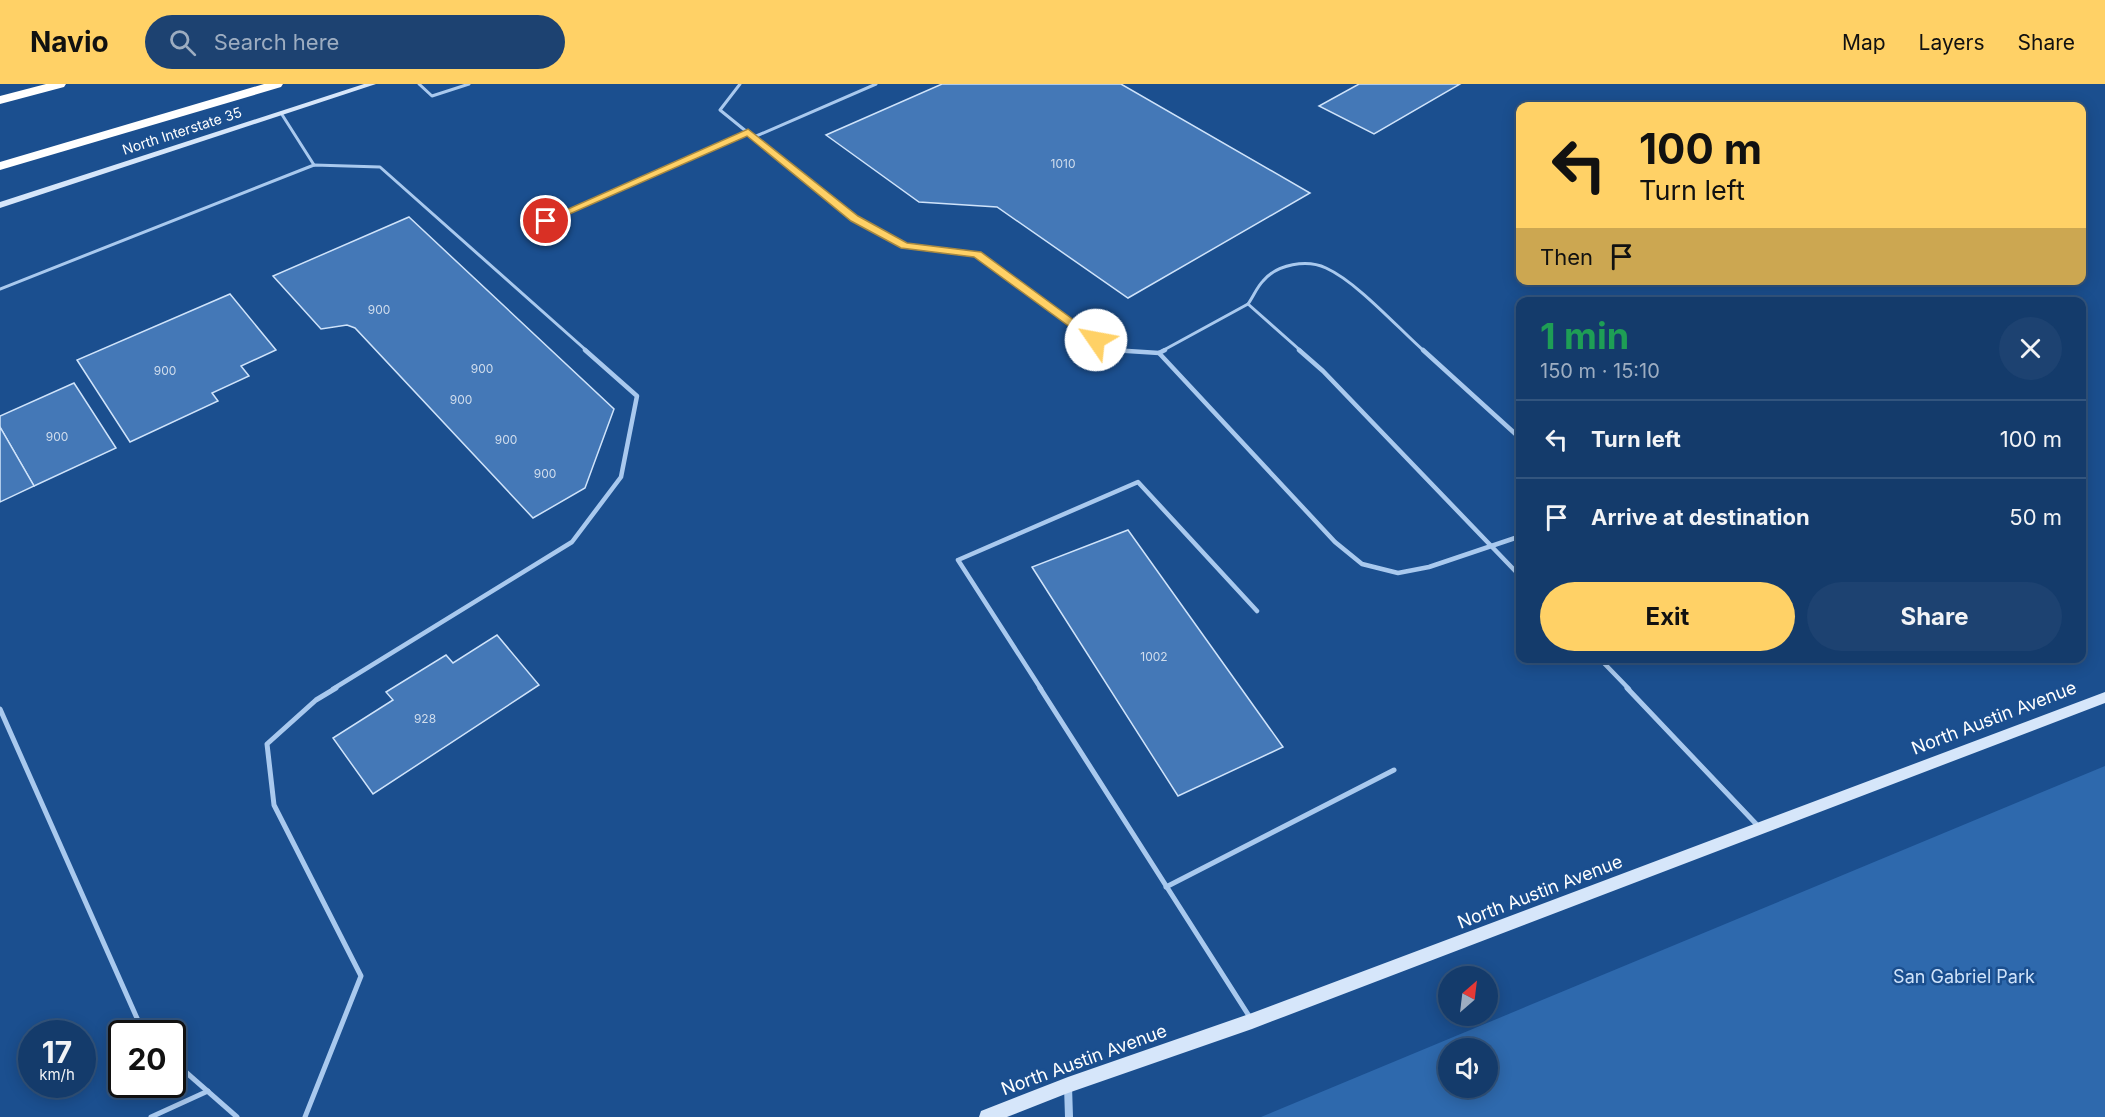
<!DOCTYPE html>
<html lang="en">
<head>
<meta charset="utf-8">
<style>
  :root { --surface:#143b6b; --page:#1d4271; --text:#f1f3f6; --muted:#9dadc1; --line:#33557e; --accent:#ffd166 }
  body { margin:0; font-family:Inter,sans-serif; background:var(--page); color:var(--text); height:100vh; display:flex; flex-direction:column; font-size:22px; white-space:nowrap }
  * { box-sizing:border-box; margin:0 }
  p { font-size:20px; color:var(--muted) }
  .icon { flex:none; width:33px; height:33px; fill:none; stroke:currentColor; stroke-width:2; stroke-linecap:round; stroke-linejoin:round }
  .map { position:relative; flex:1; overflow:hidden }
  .sheet { position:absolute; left:1516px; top:213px; width:570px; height:366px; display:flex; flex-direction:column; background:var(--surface); border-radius:12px; box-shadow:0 3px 15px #0003,0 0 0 2px var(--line) }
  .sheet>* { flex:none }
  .hud { position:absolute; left:1516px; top:18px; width:570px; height:183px; border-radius:12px; box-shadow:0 3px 15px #0003,0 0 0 2px var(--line); background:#ffd166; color:#111; overflow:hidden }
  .needle { width:39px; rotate:28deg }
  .fabs { position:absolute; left:1438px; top:882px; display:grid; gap:12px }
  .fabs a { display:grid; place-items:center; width:60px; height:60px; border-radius:50%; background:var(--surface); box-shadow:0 3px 15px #0003,0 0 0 2px var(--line); font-size:30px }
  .speed { position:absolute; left:18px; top:936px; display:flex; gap:12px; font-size:30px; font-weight:700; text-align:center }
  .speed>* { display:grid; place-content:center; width:78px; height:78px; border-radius:50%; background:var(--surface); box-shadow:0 3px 15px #0003,0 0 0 2px var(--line); line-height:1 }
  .speed small { font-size:15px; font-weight:400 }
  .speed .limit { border:3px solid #111; border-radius:9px; background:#fff; color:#111 }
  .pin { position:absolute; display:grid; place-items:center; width:51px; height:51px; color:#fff; margin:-26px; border:3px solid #fff; border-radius:50%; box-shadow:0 2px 6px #0007 }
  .me { position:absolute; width:66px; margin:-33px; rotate:303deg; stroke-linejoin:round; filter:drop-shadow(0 0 4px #0008) }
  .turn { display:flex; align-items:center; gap:21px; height:126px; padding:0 24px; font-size:27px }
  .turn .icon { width:78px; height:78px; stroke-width:2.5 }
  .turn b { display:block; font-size:42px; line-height:51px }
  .then { display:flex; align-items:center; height:57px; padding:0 24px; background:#0003; gap:12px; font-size:22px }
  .round { display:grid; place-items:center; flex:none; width:63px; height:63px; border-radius:32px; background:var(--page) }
  .headline { display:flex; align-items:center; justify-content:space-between; height:102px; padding:0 24px }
  h1 { font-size:36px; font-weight:700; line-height:45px; color:#1e9e55 }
  .button { display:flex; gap:12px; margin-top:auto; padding:12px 24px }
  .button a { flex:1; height:69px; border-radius:36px; background:var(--accent); color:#111; font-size:24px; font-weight:700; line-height:69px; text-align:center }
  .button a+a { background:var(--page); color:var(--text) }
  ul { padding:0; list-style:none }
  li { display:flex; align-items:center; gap:18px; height:78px; padding:0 24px; border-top:2px solid var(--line) }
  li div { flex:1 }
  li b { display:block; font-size:22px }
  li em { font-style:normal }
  header { display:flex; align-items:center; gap:36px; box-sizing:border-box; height:84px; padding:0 30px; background:var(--accent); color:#111 }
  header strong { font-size:28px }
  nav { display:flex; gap:33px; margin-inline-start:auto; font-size:21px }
  .search { width:420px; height:54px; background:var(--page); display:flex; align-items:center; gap:15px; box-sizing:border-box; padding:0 21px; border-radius:33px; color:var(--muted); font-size:22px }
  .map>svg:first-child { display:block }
  .green { fill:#2e69ad; fill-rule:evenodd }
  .building { fill:#4478b7; stroke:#cfe3fa; stroke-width:1.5 }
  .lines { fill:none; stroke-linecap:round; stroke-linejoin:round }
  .service-far2 { stroke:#a9c9ee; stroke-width:3 }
  .service-far1 { stroke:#a9c9ee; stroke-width:4.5 }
  .service { stroke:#a9c9ee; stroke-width:5 }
  .minor { stroke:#a9c9ee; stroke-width:8 }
  .secondary { fill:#d6e6fa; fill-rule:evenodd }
  .motorway { fill:#fff; fill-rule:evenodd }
  .route { fill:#ffd166; stroke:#a68842; stroke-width:1.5 }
  .labels { text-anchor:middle; stroke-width:5; stroke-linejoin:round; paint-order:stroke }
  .number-label { font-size:12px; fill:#d0dded }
  .far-street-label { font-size:14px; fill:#fff; stroke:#1b4f8f }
  .near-street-label { font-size:18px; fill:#fff; stroke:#1b4f8f }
  .near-park-label { font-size:18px; fill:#cfe3fa; stroke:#1b4f8f }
</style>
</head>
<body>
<header>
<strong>Navio</strong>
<div class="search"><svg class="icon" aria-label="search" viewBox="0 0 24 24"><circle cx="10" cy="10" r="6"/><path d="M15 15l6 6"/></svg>Search here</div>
<nav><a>Map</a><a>Layers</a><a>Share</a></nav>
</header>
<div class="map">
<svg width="2105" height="1033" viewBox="0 0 2105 1033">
  <rect width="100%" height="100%" fill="#1b4f8f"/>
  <path class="green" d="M2105,682V1033H1261ZM1449,964H1488V1004H1449Z"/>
  <g class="building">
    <polygon points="942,0 1121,0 1310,109 1128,214 997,123 919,118 826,51"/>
    <polygon points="1359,0 1460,0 1374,50 1319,22"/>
    <polygon points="409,133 614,325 585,404 533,434 355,244 347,241 321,245 273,192"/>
    <polygon points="230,210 276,266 241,282 249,292 212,309 218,317 130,358 77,276"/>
    <polygon points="74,299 116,364 34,402 0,343 0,332"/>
    <polygon points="0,343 34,402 0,418"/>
    <polygon points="1128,446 1283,663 1178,712 1032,483"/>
    <polygon points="497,551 539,601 373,710 333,654 393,616 386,608 446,571 453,579"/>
  </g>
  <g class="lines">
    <g class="service-far2">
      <polyline points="419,0 432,12 469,0"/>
      <polyline points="740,0 720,26 854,135 904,161 977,170 1078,245 1114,267 1123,267"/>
      <polyline points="281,29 314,81"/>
      <polyline points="754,53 876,0"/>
      <polyline points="546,137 748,48"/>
      <polyline points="0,205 314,81 380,83 587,267"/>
      <path d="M1248,220C1253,213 1257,203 1263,197C1277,180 1307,175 1326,184C1357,198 1398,244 1424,267"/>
      <polyline points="1162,267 1248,220 1301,267"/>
    </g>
    <g class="service-far1">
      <polyline points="1112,266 1159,269 1165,266"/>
      <polyline points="1299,266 1323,287 1521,493"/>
      <polyline points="1423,266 1521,355"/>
      <polyline points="1159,269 1335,458 1362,480 1398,489 1429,483 1521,452"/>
      <polyline points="1599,574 1629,605"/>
      <polyline points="333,605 572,458 621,393 637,312 585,266"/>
      <polyline points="1041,605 958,476 1138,398 1257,527"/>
    </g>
    <g class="service">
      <polyline points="1040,604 1251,935"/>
      <polyline points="1627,604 1759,743"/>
      <polyline points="0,625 144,950"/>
      <polyline points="1166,803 1394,686"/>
      <polyline points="172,976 237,1033"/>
      <polyline points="151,1033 208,1007"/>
      <polyline points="305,1033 361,892 274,721 267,660 316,616 336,604"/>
    </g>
    <polyline class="minor" points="1068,1002 1069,1033"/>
    <g class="secondary">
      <polygon points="364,0 376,0 0,124 0,118"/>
      <polygon points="2105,608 2105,619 1252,945 1068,1009 1007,1033 979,1033 981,1027 1068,993 1252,929"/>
    </g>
    <g class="motorway">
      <polygon points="46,0 66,0 64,3 0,20 0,12"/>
      <polygon points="264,0 283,0 281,3 0,86 0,78"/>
    </g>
  </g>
  <polygon class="route" points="748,45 858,132 907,159 981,168 1101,256 1096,260 1092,259 974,173 901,164 851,137 747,52 549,139 541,137"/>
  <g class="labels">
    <g class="number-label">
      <text x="1063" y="84">1010</text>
      <text x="379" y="230">900</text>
      <text x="482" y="289">900</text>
      <text x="165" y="291">900</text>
      <text x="461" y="320">900</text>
      <text x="57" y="357">900</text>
      <text x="506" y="360">900</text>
      <text x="545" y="394">900</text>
      <text x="1154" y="577">1002</text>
      <text x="425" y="639">928</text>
    </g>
    <g class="far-street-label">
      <text transform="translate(182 47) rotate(-18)" y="5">North Interstate 35</text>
    </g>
    <g class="near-street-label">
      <text transform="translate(1994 634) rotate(-21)" y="6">North Austin Avenue</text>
      <text transform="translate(1540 808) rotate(-21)" y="6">North Austin Avenue</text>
      <text transform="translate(1084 976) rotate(-20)" y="6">North Austin Avenue</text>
    </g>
    <g class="near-park-label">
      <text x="1964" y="899">San Gabriel Park</text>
    </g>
  </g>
</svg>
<div class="fabs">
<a><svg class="needle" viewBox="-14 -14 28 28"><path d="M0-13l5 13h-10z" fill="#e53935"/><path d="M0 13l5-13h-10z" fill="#9dadc1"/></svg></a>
<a><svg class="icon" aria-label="sound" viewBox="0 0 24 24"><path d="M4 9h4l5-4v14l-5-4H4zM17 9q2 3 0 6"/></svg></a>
</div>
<div class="speed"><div>17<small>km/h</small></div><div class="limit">20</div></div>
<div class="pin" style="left:546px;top:137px;background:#d93025"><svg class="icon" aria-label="arrive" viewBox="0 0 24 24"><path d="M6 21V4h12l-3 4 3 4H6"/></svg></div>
<svg class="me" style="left:1096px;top:256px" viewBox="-20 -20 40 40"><circle r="19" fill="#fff"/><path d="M0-13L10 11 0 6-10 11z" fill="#ffd166"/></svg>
<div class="hud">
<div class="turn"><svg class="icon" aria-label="left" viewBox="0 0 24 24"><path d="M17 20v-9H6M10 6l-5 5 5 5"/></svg><div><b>100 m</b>Turn left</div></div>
<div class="then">Then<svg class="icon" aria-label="arrive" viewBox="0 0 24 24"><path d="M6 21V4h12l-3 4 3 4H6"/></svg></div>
</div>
<section class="sheet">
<div class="headline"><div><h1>1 min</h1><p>150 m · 15:10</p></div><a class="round"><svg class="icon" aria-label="close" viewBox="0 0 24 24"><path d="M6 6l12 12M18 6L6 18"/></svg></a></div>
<ul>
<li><svg class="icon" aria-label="left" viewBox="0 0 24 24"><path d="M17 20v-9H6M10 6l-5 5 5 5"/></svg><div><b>Turn left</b></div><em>100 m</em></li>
<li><svg class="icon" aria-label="arrive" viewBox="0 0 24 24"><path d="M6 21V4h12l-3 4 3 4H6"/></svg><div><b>Arrive at destination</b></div><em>50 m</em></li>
</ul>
<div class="button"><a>Exit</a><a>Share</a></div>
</section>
</div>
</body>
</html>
